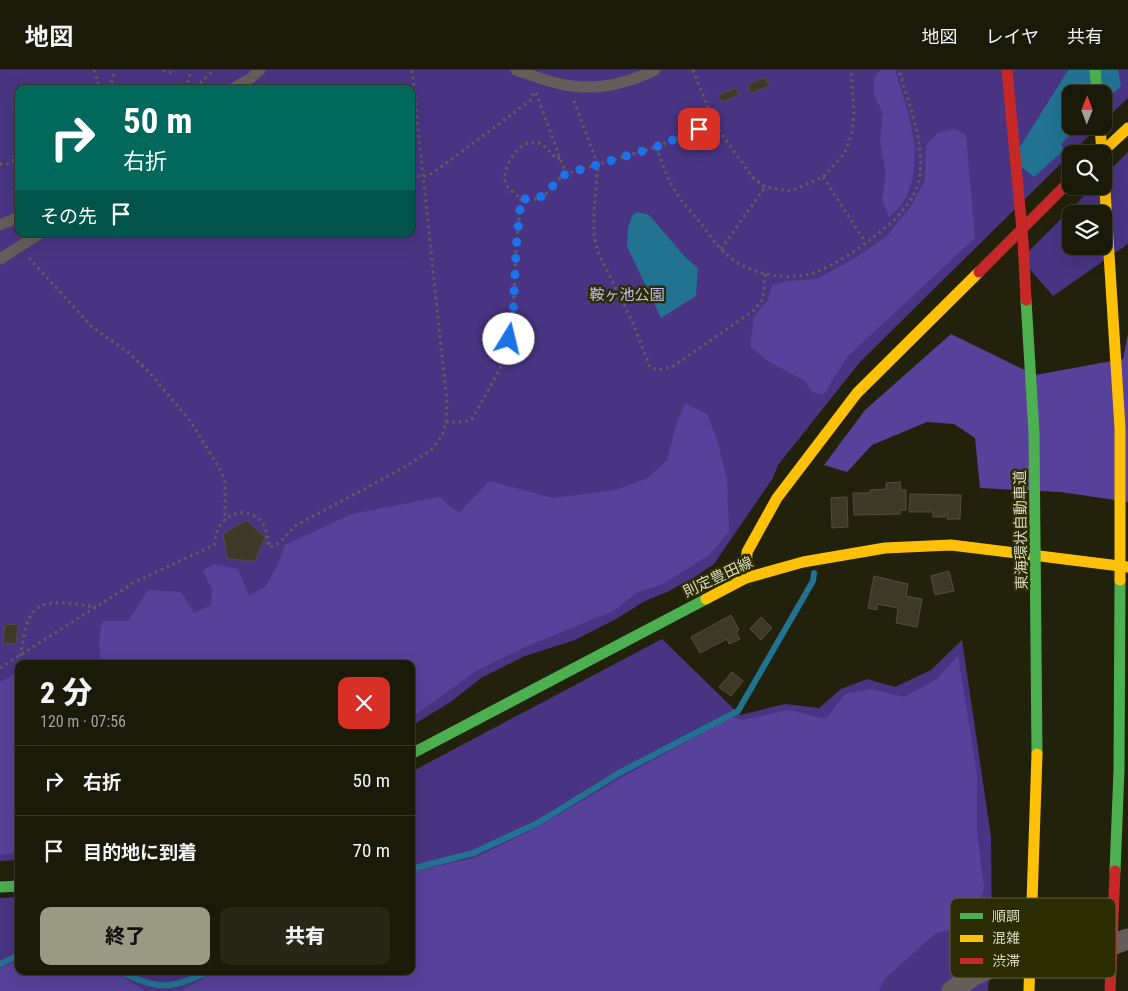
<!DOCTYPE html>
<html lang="ja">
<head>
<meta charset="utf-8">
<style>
  :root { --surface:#1a1a09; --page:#272717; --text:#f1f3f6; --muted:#9fa19c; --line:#38382a; --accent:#9a9a84 }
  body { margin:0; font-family:"Roboto Condensed","Noto Sans JP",sans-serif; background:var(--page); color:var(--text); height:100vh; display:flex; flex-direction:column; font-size:19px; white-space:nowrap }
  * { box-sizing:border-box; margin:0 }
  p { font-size:16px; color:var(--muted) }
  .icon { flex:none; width:28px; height:28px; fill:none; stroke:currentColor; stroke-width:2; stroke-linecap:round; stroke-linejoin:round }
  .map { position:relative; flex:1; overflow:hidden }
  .drawer { position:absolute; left:15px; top:590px; width:400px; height:315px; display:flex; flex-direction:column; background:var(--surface); border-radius:10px; box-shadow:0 5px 20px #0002,0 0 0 1px var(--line) }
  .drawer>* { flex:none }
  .top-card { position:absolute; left:15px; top:15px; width:400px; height:152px; border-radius:10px; box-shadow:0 5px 20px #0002,0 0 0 1px var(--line); background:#00695c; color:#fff; overflow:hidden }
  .needle { width:32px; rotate:1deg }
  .controls { position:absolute; left:1062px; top:15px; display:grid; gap:10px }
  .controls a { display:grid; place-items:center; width:50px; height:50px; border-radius:10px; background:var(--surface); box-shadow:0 5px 20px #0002,0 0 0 1px var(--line); font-size:25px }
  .pin { position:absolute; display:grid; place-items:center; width:42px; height:42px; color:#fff; margin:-21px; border-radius:10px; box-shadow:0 2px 8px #0006 }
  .me { position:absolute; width:55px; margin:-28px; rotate:9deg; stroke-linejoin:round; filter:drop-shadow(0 0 4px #0008) }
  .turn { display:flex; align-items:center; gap:18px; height:105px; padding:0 25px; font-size:22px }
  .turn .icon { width:65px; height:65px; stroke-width:2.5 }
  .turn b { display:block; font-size:35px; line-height:42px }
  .then { display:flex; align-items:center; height:48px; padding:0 25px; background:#0003; gap:10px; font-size:19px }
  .round { display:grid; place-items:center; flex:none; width:52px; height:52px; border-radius:10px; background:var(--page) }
  .headline { display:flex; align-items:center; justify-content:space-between; height:85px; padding:0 25px }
  h1 { font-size:30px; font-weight:800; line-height:38px }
  .cta { display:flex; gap:10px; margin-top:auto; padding:10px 25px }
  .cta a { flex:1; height:58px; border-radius:10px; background:var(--accent); color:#111; font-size:20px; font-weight:800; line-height:58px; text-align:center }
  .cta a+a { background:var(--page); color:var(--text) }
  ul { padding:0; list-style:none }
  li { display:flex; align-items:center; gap:15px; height:70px; padding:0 25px; border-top:1px solid var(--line) }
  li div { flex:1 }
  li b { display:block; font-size:19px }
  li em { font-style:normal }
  header { display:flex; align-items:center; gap:30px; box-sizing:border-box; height:70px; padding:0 25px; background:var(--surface); border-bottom:1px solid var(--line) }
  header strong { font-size:24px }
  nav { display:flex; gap:28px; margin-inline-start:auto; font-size:18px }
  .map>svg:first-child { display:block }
  .green { fill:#493483; fill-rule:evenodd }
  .forest { fill:#57419b }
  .water { fill:#227392 }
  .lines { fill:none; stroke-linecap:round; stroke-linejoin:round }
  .stream { stroke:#227392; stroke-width:6 }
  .building { fill:#3e3829; stroke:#534d3e }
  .path { stroke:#605e55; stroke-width:3; stroke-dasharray:2.5 4; stroke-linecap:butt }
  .lane { stroke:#635e5a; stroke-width:11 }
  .street { stroke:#635e5a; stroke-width:21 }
  .fast { stroke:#4caf50; stroke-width:11 }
  .slow { stroke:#ffc107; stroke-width:11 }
  .jam { stroke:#c62828; stroke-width:11 }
  .fast-bridge { stroke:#4caf50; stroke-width:11 }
  .slow-bridge { stroke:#ffc107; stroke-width:11 }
  .jam-bridge { stroke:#c62828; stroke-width:11 }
  .route { stroke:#1a73e8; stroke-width:9; stroke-dasharray:0 16.2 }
  .labels { text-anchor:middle; stroke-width:5; stroke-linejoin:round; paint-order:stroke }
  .park-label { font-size:15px; fill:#c2bcf3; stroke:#2c2c02 }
  .street-label { font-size:15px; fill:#dadbc5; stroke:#2c2c02 }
  .key { fill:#2c2c02; stroke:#60613c; stroke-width:1 }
  .key-label { font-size:14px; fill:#dadbc5 }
</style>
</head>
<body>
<header>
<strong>地図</strong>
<nav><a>地図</a><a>レイヤ</a><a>共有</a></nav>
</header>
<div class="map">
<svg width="1128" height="921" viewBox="0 0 1128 921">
  <rect width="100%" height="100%" fill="#22220c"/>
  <g class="green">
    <path d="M0,0H1128V28L1104,51V24H1071V56H1099L860,292L778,395L773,408L714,494L695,507L667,522L645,531L616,549L575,570L525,586L481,608L452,631L418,652L411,659V594H19V790L0,791ZM19,19H411V164H19Z"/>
    <path d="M1128,82V174L1053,226L1021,189ZM1071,144H1104V176H1071Z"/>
    <polygon points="662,569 740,645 785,634 819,638 841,619 867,609 895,617 931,600 962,570 991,767 992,875 988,921 0,921 0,828 19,827 19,901 411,901 411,702"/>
  </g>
  <g class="forest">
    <path d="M880,0H895C907,40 926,86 906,127C903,134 895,141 889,147L882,129L886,103L880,72L883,43L874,25V9Z"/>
    <polygon points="955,59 966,65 975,168 848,286 823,325 812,322 805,311 768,291 750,276 754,247 768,230 772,215 787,211 817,209 855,188 887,166 909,139 925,111 926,75 938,63"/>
    <polygon points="951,264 1035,305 1123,289 1128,264 1128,432 1061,422 980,418 975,368 954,354 927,352 872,375 847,402 824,395 865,340"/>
    <polygon points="685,333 707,344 718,373 727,410 729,462 709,485 663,514 638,522 613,541 523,578 476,601 411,648 411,594 101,594 99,573 102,551 128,551 148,520 181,522 194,543 211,535 212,519 203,501 214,494 238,499 249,526 266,516 279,492 285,475 352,444 439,427 459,443 489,411 553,428 615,420 648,408 667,390 677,352"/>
    <polygon points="958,586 977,704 977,762 984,818 976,843 963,858 936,863 884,909 879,921 180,921 218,901 411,901 411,802 475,788 540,756 621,708 732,647 743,650 789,640 826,649 845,624 871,619 904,627 937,609"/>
    <polygon points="19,602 19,783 0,785 0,612"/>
    <polygon points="19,890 19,901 113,901 146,921 0,921 0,898"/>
  </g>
  <g class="water">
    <polygon points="1068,0 1118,0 1121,16 1104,32 1104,24 1071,24 1071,56 1079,56 1061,74 1064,80 1034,107 1012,90"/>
    <polygon points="637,142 649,145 686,188 698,198 696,226 661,248 627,176 628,158 632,146"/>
  </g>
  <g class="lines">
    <g class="stream">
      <polyline points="411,799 473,783 538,753 619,703 738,641 813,511 814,503"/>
      <polyline points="0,894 19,885"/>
      <path d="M120,901C157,921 173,919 210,901"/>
    </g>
  </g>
  <g class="building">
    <polygon points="765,7 769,16 751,23 748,15"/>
    <polygon points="736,18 739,25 721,32 719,25"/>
    <polygon points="900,412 901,420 906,420 906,440 900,440 900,444 854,445 853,423 870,423 870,420 886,419 886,413"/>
    <polygon points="910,424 961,425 960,449 947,449 947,443 945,443 945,447 933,447 933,442 909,442"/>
    <polygon points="847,427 848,457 832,458 831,428"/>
    <polygon points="246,450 265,467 255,491 228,489 223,464"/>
    <polygon points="949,501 954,521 935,525 931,506"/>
    <polygon points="874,506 908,514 906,526 922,529 917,557 896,553 898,538 877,534 877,540 868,538"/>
    <polygon points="731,545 739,560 736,562 740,569 729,574 727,569 700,583 691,567"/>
    <polygon points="761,547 772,558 761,570 750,559"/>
    <polygon points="5,554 18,555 16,574 3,573"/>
    <polygon points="732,602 743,611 731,626 719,617"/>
  </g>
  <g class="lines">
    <g class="path">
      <polyline points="94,0 100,19"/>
      <polyline points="163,0 173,3 174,0"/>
      <polyline points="693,0 714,53 753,108 765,117 791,121 823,107 844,84 852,63 854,42 851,0"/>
      <polyline points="110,19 115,0"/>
      <polyline points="186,19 191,0"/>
      <polyline points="198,19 199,14 214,0"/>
      <polyline points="536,23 566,104 656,77 714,53"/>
      <polyline points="574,31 598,95 594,142 594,166 598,182 633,253 650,297 658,300 672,297 753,241 763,229 765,204"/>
      <path d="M656,77C662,91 666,106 674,119C681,132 693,143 702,155C711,167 720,180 732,189C754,205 789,212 816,202C830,197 859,179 871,169C892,153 917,132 920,104C924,69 908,33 899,0"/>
      <polyline points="0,94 7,94 19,87"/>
      <polyline points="411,105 423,107 433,103 531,30 534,21"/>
      <polyline points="823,107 866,173"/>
      <path d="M521,128C548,135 549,115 566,104"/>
      <polyline points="721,179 765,117"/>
      <polyline points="29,188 92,257 129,283 149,302 191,352 221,401 225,412 225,450"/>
      <path d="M446,352H464L472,349L500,299L513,247L516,180L521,128C515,124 507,119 505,111C503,99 514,80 525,74C530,72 535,73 541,73L557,89L561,88"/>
      <path d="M20,586C23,574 24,558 30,547C41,524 76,535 96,537"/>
      <path d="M0,598L135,512L214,475C215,470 216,464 218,459C227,441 250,436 263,454C267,461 268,469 269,477L275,476L282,470L295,456L405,397L431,380L442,366L446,352L447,333L412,0"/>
    </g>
    <g class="lane">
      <path d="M516,0C534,6 553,14 572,16C600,20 630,12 655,0"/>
      <polyline points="232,19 251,8 260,0"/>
      <polyline points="0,155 19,147"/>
      <polyline points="0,189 39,164"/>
    </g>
    <polyline class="street" points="952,921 974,905 1025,883 1049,878 1094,881 1128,869"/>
    <g class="fast">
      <polyline points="1095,0 1097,24"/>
      <polyline points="411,684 706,529"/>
      <polyline points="0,817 19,816"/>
    </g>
    <g class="slow">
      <polyline points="1100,84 1128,58"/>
      <polyline points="746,508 747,482 777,428 857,323 979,202"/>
      <polyline points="706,529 746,508 803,492 885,478 951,475 1128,497"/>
    </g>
    <polyline class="jam" points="979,202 1071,110"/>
    <g class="fast-bridge">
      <polyline points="1026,230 1034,363 1037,684"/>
      <polyline points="1115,801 1119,700 1120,510"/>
    </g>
    <g class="slow-bridge">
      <polyline points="1100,56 1102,84"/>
      <polyline points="1104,105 1120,358 1120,510"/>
      <polyline points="1029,920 1037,684"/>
    </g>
    <g class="jam-bridge">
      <polyline points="1007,0 1023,171 1026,230"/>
      <polyline points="1110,921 1115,801"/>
    </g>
  </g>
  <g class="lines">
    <path class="route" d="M509,269L513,247L516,180L521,128C545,135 550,114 566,104L656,77L699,59"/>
  </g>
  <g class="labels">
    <g class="park-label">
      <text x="627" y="230">鞍ヶ池公園</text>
    </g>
    <g class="street-label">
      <text transform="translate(1021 460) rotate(-91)" y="5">東海環状自動車道</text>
      <text transform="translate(718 507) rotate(-25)" y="5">則定豊田線</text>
    </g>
  </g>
  <rect x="950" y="828" width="166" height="80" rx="8" class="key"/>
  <rect x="960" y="843" width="23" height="6" fill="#4caf50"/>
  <rect x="960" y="865" width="23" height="7" fill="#ffc107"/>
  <rect x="960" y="888" width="23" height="6" fill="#c62828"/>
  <g class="key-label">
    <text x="992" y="851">順調</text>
    <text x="992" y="873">混雑</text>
    <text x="992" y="896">渋滞</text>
  </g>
</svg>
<div class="controls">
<a><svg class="needle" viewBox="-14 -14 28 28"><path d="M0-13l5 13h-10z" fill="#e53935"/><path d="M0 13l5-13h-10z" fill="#9fa19c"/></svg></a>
<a><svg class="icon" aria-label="search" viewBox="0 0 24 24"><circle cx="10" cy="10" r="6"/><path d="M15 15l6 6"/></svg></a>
<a><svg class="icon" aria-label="layers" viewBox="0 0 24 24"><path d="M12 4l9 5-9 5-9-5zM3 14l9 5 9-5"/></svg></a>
</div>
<div class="pin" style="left:699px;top:59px;background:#d93025"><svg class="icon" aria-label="arrive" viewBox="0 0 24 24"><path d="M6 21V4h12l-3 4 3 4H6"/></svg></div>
<svg class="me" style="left:509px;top:269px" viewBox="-20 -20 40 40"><circle r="19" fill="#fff"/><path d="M0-13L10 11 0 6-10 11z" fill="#1a73e8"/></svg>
<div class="top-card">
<div class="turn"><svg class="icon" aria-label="right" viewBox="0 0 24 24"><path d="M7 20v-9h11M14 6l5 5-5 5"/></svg><div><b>50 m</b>右折</div></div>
<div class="then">その先<svg class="icon" aria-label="arrive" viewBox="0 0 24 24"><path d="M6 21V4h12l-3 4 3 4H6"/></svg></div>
</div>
<section class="drawer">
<div class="headline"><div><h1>2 分</h1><p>120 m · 07:56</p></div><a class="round" style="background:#d93025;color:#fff"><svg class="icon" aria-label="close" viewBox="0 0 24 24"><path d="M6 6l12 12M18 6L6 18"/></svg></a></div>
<ul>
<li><svg class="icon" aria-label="right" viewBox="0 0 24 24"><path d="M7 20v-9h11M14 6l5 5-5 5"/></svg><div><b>右折</b></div><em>50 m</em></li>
<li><svg class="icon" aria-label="arrive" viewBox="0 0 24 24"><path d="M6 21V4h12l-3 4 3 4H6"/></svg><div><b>目的地に到着</b></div><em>70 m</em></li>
</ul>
<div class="cta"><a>終了</a><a>共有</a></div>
</section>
</div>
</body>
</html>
